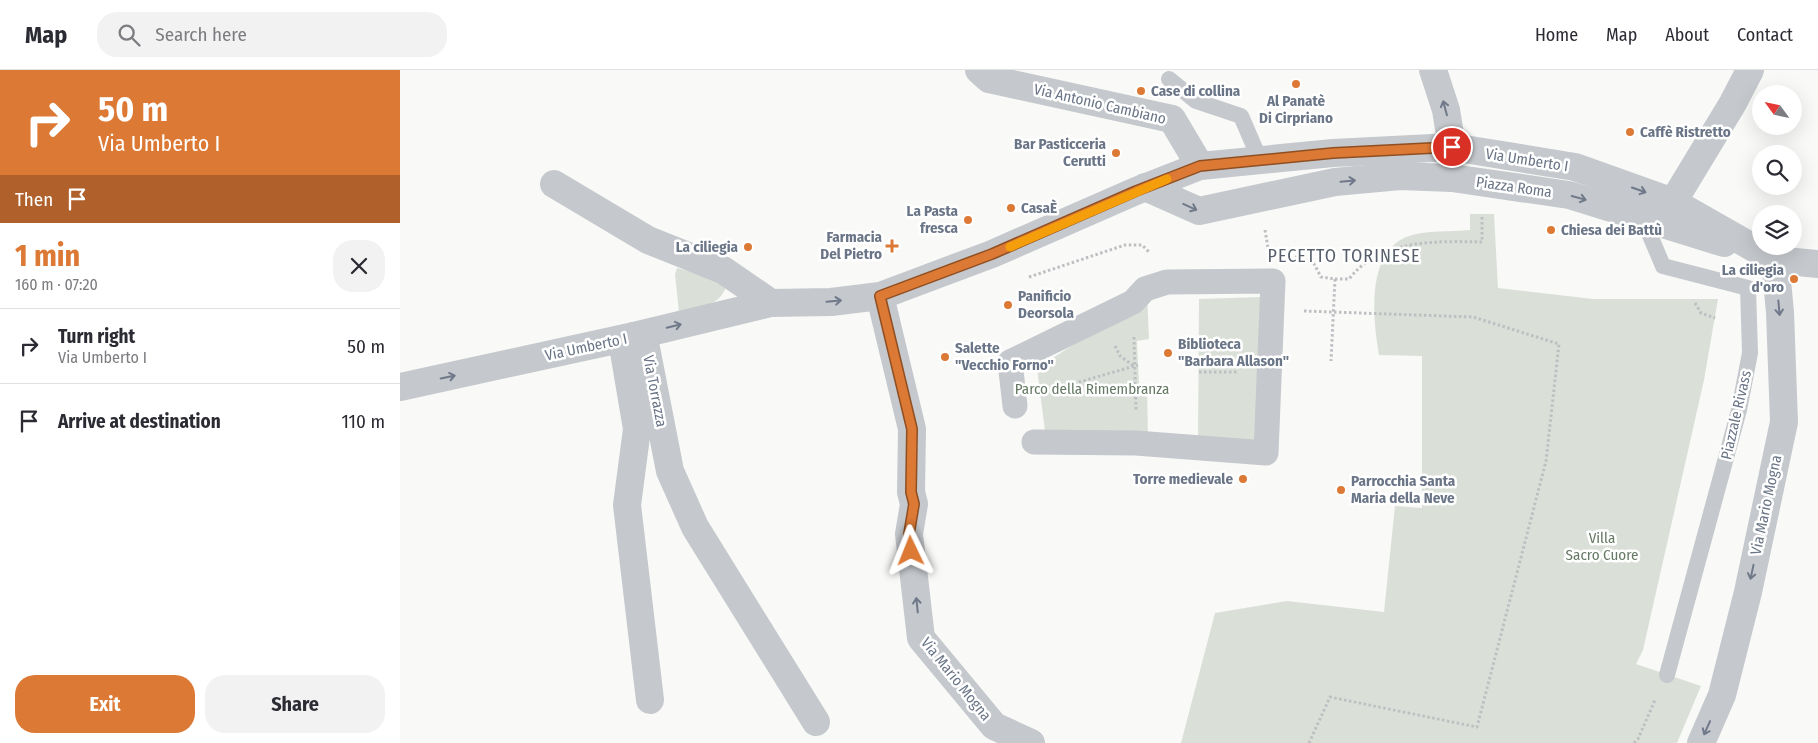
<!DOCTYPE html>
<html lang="en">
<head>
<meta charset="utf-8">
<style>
  :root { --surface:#fff; --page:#f2f2f3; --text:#2b2b33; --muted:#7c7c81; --line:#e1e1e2; --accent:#dc7935 }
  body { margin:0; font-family:"Fira Sans Condensed",sans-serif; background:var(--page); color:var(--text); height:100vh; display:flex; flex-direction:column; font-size:19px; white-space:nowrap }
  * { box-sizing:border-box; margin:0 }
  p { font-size:16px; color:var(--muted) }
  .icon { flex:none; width:28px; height:28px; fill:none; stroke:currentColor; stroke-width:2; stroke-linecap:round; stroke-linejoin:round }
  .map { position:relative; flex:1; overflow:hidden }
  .details { display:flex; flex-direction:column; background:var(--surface); width:400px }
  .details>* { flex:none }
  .guide { background:#dc7935; color:#fff; overflow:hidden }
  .needle { width:32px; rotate:303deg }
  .buttons { position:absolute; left:1352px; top:15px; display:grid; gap:10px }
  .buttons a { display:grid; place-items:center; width:50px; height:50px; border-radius:50%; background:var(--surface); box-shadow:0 5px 20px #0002; font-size:25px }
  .pin { position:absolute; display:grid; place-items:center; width:42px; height:42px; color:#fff; margin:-21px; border:2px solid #fff; border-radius:50%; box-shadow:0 1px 5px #0007 }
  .me { position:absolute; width:55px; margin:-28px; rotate:358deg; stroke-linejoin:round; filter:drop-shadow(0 0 4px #0008) }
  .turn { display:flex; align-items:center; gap:18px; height:105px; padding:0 15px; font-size:22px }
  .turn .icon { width:65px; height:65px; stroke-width:2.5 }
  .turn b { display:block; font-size:35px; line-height:42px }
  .then { display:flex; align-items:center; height:48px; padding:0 15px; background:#0003; gap:10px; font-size:19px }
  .round { display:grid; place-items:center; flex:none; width:52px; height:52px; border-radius:20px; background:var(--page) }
  .headline { display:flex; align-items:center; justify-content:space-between; height:85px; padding:0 15px }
  h1 { font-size:30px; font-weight:700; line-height:38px; color:var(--accent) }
  .action { display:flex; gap:10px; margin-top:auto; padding:10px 15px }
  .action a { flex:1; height:58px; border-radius:20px; background:var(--accent); color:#fff; font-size:20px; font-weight:700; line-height:58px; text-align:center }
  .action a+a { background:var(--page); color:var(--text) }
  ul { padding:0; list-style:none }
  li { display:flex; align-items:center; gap:15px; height:75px; padding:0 15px; border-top:1px solid var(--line) }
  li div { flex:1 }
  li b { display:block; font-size:19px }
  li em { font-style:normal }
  header { display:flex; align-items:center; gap:30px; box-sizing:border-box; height:70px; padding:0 25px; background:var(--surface); border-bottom:1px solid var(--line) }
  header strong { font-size:24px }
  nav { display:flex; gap:28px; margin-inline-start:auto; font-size:18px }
  .search { width:350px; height:45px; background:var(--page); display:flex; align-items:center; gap:12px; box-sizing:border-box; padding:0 18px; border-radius:20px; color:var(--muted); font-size:19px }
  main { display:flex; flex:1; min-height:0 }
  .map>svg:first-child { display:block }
  .green { fill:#dae0d8 }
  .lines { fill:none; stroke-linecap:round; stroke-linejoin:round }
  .path { stroke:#bdbfc2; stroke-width:3; stroke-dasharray:2.5 2.5; stroke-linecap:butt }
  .service { stroke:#c5c8cc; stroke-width:16 }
  .pedestrian { stroke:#c5c8cc; stroke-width:25 }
  .minor { stroke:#c5c8cc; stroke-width:28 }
  .oneway { stroke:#6f798a }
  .route-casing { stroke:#8f4f22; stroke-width:12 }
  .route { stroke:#dc7935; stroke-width:9 }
  .slow { stroke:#f59e0b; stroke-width:9 }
  .poi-dot { fill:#dc7935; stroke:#fff; stroke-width:2 }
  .labels { text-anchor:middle; stroke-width:5; stroke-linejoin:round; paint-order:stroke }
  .poi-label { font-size:15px; font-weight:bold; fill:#6a7587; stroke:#fff; text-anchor:start }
  .street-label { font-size:15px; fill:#6a7587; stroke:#fff }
  .park-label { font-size:15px; fill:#657964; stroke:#fff }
  .quarter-label { font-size:18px; letter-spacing:1px; fill:#575f6c; stroke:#fff }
</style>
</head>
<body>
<header>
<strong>Map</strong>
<div class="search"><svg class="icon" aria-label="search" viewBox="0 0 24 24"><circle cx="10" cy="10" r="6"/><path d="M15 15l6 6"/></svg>Search here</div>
<nav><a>Home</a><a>Map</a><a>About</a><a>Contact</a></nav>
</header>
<main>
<section class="details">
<div class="guide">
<div class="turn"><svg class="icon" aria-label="right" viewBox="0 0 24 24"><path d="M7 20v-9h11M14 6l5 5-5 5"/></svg><div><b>50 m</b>Via Umberto I</div></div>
<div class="then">Then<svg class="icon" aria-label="arrive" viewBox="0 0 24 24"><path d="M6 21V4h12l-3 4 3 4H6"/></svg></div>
</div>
<div class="headline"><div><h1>1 min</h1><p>160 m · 07:20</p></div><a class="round"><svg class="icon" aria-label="close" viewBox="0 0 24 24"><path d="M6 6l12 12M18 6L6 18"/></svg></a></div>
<ul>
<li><svg class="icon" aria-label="right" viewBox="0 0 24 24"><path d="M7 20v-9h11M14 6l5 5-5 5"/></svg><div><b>Turn right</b><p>Via Umberto I</p></div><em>50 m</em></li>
<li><svg class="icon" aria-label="arrive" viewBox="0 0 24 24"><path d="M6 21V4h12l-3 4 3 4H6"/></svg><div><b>Arrive at destination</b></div><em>110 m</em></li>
</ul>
<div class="action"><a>Exit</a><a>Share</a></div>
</section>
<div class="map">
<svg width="1418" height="673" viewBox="0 0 1418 673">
  <rect width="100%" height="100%" fill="#f9f9f7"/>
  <g class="green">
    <path d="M1070,144H1094L1098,218L1193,229H1318L1304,310L1243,580L1236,594L1301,616L1277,673H781L815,543L887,531L984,542L995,436L1022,438V286L979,285C973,250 965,181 1009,166C1028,160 1049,162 1070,160Z"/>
    <path d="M277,198L305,205L326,217C319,237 298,237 279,242L275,204Z"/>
    <polygon points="747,222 749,269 737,271 739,314 747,315 748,370 645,361 637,298 731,238"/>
    <polygon points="862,227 859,373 798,373 799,229"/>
  </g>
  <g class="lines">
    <g class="path">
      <polyline points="865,160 868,178"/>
      <polyline points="895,187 913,192 921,207 935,209 931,291"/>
      <polyline points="629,207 725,175 742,175 750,183"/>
      <path d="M935,209H949C980,169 1036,171 1082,172V146"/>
      <polyline points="1295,233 1301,243 1315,248"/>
      <polyline points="904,241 1073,247 1159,274 1146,391 1077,657 930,627 909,673"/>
      <polyline points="734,267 736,340"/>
      <polyline points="715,276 720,286 734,296"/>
      <polyline points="799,302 837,302"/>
      <polyline points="645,322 738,295"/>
      <polyline points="1234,673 1238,669 1255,630"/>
    </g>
    <g class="service">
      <polyline points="769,9 796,31 841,46 860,90"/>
      <polyline points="1243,149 1263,196 1348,218 1350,283 1339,340 1267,605"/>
    </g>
    <polyline class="pedestrian" points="615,336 610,292 733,232 745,219 767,212 873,211 866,383 736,373 634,372"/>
    <g class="minor">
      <polyline points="579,0 589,9 772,49 800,96"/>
      <polyline points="1033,0 1046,40 1052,77"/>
      <polyline points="154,114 248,170 323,200 371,233"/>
      <polyline points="745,117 799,141 935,112 1000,106 1052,108 1169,125 1324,173"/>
      <polyline points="1273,132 1333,33 1350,0"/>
      <polyline points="480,226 512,359 511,422 514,434 509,464 521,568 594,656 631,673"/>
      <polyline points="0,317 234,266 371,233 431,232 480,226 592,184 736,121 800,96 933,83 1052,77 1175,97 1273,132 1375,190 1418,194"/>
      <polyline points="250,630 227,435 237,359 224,282 234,266 246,278 270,401 295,457 416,652"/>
      <polyline points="1301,673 1322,625 1348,522 1384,352 1380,242 1375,190"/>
    </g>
  </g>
  <defs><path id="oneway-shaft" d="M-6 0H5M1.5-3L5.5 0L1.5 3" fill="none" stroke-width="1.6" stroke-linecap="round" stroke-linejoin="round" transform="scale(1.25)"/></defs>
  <g class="oneway">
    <use href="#oneway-shaft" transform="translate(1045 38) rotate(-105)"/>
    <use href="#oneway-shaft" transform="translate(948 111) rotate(-5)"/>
    <use href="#oneway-shaft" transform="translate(1239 120) rotate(19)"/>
    <use href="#oneway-shaft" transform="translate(1179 128) rotate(15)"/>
    <use href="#oneway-shaft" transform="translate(790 137) rotate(24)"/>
    <use href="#oneway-shaft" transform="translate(434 231) rotate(-5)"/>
    <use href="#oneway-shaft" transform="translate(1379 238) rotate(85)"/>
    <use href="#oneway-shaft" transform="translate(274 256) rotate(-14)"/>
    <use href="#oneway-shaft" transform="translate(48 307) rotate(-12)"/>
    <use href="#oneway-shaft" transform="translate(1352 502) rotate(102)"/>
    <use href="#oneway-shaft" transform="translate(517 535) rotate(-96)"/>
    <use href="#oneway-shaft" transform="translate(1307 658) rotate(114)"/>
  </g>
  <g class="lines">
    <g class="route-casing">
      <polyline id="route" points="511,481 509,464 514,434 511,422 512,359 480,226 592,184 736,121 800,96 933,83 1052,77"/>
    </g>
    <use href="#route" class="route"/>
    <polyline class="slow" points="610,177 767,109"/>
  </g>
  <g class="poi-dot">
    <circle cx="896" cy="14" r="5"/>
    <circle cx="741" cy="21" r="5"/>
    <circle cx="1230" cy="62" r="5"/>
    <circle cx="716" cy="83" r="5"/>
    <circle cx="611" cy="138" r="5"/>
    <circle cx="568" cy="150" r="5"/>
    <circle cx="1151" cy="160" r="5"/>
    <path d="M489.5 168.5h5v5h5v5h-5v5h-5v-5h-5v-5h5z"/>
    <circle cx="348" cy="177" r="5"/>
    <circle cx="1394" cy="209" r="5"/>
    <circle cx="608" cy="235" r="5"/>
    <circle cx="768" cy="283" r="5"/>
    <circle cx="545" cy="287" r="5"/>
    <circle cx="843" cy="409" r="5"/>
    <circle cx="941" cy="420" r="5"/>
  </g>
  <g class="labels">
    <g class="poi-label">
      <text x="751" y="26">Case di collina</text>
      <text x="896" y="36" text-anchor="middle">Al Panatè<tspan x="896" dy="17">Di Cirpriano</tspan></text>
      <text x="1240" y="67">Caffè Ristretto</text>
      <text x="706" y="79" text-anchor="end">Bar Pasticceria<tspan x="706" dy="17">Cerutti</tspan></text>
      <text x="621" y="143">CasaÈ</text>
      <text x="558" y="146" text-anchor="end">La Pasta<tspan x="558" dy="17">fresca</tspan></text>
      <text x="1161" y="165">Chiesa dei Battù</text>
      <text x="482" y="172" text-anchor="end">Farmacia<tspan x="482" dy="17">Del Pietro</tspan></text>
      <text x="338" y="182" text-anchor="end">La ciliegia</text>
      <text x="1384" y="205" text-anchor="end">La ciliegia<tspan x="1384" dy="17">d'oro</tspan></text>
      <text x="618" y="231">Panificio<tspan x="618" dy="17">Deorsola</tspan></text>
      <text x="778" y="279">Biblioteca<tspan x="778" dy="17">"Barbara Allason"</tspan></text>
      <text x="555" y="283">Salette<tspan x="555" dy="17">"Vecchio Forno"</tspan></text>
      <text x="833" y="414" text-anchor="end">Torre medievale</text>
      <text x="951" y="416">Parrocchia Santa<tspan x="951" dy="17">Maria della Neve</tspan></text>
    </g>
    <g class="street-label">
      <text transform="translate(700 34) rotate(13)" y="5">Via Antonio Cambiano</text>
      <text transform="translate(1127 90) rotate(9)" y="5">Via Umberto I</text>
      <text transform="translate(1114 117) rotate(8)" y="5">Piazza Roma</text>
      <text transform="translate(186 277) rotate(-12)" y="5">Via Umberto I</text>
      <text transform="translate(255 321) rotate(79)" y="5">Via Torrazza</text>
      <text transform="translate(1336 345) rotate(-77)" y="5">Piazzale Rivass</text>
      <text transform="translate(1366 435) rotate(-78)" y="5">Via Mario Mogna</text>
      <text transform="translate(556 609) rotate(51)" y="5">Via Mario Mogna</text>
    </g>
    <g class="park-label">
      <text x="692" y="324">Parco della Rimembranza</text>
      <text x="1202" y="473">Villa<tspan x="1202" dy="17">Sacro Cuore</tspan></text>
    </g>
    <g class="quarter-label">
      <text x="944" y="192">PECETTO TORINESE</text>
    </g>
  </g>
</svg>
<div class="buttons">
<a><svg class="needle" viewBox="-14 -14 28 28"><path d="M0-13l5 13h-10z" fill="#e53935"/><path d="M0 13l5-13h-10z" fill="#7c7c81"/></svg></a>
<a><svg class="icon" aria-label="search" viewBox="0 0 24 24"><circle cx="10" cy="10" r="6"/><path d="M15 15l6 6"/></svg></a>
<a><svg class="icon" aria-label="layers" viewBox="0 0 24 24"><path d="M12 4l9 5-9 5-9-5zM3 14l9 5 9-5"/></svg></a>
</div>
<div class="pin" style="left:1052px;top:77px;background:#d93025"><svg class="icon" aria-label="arrive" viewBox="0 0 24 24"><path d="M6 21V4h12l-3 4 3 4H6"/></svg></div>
<svg class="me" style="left:511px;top:481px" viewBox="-20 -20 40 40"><path d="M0-17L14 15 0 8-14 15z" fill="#dc7935" stroke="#fff" stroke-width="4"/></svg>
</div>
</main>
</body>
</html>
